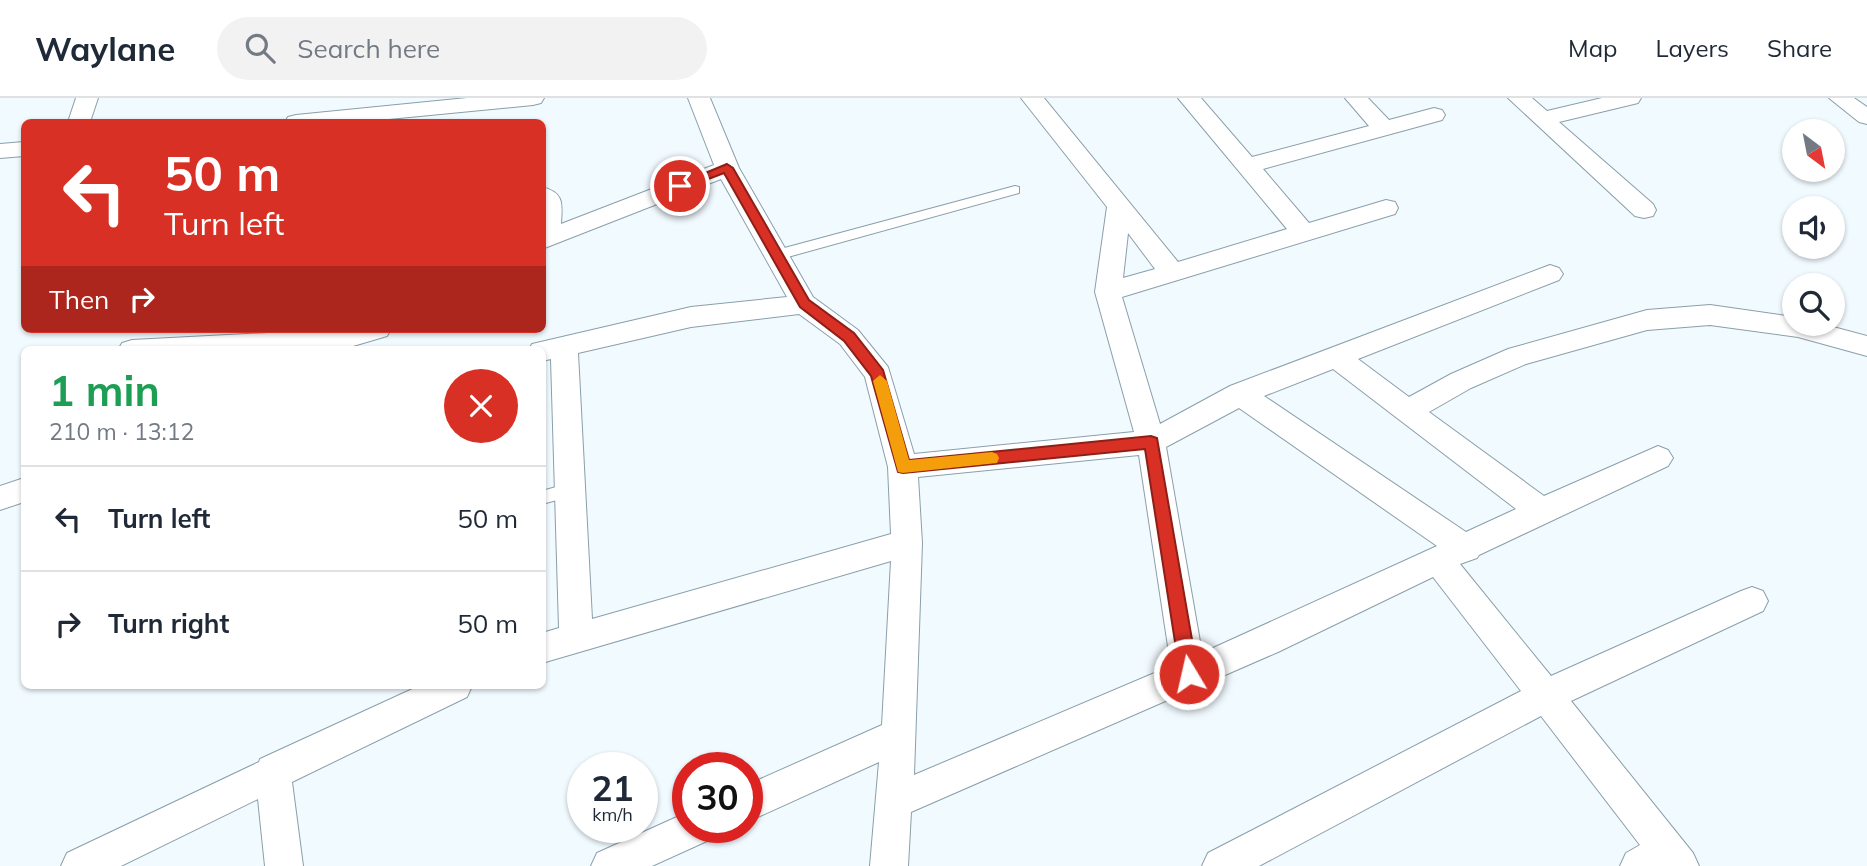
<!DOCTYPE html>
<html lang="en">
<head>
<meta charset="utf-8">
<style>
  :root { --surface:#fff; --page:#f2f2f3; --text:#1f2937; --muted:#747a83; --line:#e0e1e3 }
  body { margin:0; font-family:Mulish,sans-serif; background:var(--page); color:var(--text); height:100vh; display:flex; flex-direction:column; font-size:26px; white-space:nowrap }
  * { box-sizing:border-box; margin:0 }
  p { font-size:23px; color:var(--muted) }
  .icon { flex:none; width:38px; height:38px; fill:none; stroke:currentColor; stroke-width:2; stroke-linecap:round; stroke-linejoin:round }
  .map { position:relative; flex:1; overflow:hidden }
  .details { position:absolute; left:21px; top:248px; width:525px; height:343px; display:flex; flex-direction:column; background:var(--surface); border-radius:10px; box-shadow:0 2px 5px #0004 }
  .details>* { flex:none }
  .top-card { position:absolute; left:21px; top:21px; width:525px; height:214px; border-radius:10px; box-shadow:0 2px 5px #0004; background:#d93025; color:#fff; overflow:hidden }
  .needle { width:46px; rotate:148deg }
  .fabs { position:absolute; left:1782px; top:21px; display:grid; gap:14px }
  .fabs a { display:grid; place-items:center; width:63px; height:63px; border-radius:50%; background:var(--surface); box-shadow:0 2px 5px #0004; font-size:35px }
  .speed { position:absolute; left:567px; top:654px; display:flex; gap:14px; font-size:35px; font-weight:700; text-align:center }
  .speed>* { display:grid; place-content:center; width:91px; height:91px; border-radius:50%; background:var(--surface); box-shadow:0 2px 5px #0004; line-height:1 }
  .speed small { font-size:18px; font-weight:400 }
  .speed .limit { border:10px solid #d22; background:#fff; color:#111 }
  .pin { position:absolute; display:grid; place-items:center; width:60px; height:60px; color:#fff; margin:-30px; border:4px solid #fff; border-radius:50%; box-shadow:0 2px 7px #0007 }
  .me { position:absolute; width:77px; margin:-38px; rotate:351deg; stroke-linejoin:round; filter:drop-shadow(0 0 5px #0008) }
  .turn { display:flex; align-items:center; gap:24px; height:147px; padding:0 28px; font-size:32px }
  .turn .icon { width:91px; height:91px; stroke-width:2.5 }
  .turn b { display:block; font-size:49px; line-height:60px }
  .then { display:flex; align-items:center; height:66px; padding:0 28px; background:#0003; gap:14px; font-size:26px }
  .round { display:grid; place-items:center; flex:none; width:74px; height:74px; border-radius:37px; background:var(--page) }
  .headline { display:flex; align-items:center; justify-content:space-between; height:119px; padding:0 28px }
  h1 { font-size:42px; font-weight:700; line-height:52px; color:#1e9e55 }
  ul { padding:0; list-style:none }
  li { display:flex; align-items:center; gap:21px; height:105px; padding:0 28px; border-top:2px solid var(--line) }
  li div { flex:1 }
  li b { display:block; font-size:26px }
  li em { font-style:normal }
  header { display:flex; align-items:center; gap:42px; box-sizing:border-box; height:98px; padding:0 35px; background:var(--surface); border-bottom:2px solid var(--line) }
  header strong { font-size:33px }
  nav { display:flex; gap:38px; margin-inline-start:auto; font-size:24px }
  .search { width:490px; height:63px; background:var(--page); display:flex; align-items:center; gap:18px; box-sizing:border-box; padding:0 24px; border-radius:38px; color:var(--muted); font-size:26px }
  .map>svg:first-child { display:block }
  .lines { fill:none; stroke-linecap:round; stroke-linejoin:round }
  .lane-casing { stroke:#8a9faa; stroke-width:2 }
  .street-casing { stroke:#8a9faa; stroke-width:2 }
  .lane { fill:#fff; fill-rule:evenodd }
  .street { fill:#fff; fill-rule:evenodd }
  .route { fill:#d93025; stroke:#8d1f18; stroke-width:2 }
  .slow { fill:#f59e0b }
</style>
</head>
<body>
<header>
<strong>Waylane</strong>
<div class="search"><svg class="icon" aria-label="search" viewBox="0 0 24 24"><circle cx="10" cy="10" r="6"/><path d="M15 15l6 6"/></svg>Search here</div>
<nav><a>Map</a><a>Layers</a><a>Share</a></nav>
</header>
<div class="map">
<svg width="1867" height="768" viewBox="0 0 1867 768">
  <rect width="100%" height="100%" fill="#f1faff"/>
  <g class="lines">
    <g class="lane-casing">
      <g id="lane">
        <polygon points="1015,88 1019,89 1019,95 777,162 770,157 777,152"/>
        <polygon points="570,385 576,387 578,392 576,397 542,406 542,393"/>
      </g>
    </g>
    <g class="street-casing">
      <g id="street">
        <polygon points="76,0 98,0 90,24 68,24"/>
        <polygon points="467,0 544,0 541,5 533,7 358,24 285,24 288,19 296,17"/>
        <path d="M688,0H710L739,70L813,199L858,232L888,269L914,356L1134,334L1095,194L1107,109L1021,0H1044L1178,164L1287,131L1178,0H1201L1252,59L1369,28L1345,0H1368L1389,22L1434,10L1442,12L1445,17L1442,22L1263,71L1309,125L1386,102L1395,104L1398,110L1395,116L1122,199L1160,326L1230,288L1550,167L1559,170L1563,176L1559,182L1358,261L1409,299L1451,276L1508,251L1647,212L1710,207L1794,219V226H1822L1867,238V258L1798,239L1710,227L1647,232L1526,266L1471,290L1429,314L1544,398L1658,348L1668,352L1673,360L1668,368L1479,457L1477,460L1460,466L1551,578L1741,493L1752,489L1763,493L1768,503L1763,513L1571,603L1693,755L1699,768H1620L1626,755L1640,747L1541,618L1259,768H1202L1208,755L1521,593L1433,479L1278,554L911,714L908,768H870L879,664L747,724V687L882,627L891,463L542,565V535L559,530L551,261L542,263V252H529L532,246L691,209L787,199L721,81L542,151V89C565,95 562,106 561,126L714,67ZM1128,135L1155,171L1123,180ZM799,216L840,246L865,279L888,369L891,436L592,521L578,255L691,229ZM1333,271L1516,411L1466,434L1264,298ZM1239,310L1437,448L1202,555L1166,349ZM1139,357L1171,568L914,677L922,445L918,379Z"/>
        <polygon points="1508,0 1532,0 1547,13 1602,0 1641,0 1638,5 1559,24 1653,106 1656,112 1653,118 1644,120 1635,118"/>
        <polygon points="1829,0 1854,0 1867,9 1867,26 1859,24"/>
        <polygon points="24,44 24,58 0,60 0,46"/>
        <polygon points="343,231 391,231 387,238 343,251 322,252 118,252 122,245 132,242"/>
        <polygon points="24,380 24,404 0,412 0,388"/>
        <polygon points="419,588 472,588 467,599 292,684 303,768 265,768 258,701 121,768 61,768 67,755 259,664 260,661"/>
        <polygon points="688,714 688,730 712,730 707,743 652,768 591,768 597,755"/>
      </g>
    </g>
    <use href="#lane" class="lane"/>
    <use href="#street" class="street"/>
  </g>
  <polygon class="route" points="727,66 733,70 809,202 854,235 883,272 909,362 1151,338 1157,340 1198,576 1195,582 1189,585 1182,582 1180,576 1145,351 903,375 898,374 871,278 844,243 800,209 724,75 680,92 674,88"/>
  <polygon class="slow" points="880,277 887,283 909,362 992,354 997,356 999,360 997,365 903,375 898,374 873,283"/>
</svg>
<div class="fabs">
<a><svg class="needle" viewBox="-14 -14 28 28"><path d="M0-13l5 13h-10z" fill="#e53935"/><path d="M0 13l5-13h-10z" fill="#747a83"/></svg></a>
<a><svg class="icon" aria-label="sound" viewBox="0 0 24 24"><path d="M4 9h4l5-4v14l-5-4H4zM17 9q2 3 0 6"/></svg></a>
<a><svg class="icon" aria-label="search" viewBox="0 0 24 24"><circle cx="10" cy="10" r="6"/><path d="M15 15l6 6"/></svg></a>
</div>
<div class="speed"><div>21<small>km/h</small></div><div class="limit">30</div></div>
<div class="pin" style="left:680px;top:88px;background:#d93025"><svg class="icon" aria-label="arrive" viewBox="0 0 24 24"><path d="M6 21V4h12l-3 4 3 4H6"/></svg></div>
<svg class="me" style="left:1189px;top:576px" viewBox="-20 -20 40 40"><circle r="17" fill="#d93025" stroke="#fff" stroke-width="3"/><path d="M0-11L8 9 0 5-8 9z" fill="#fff"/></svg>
<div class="top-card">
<div class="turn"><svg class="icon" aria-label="left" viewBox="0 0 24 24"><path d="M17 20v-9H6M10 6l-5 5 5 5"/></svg><div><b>50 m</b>Turn left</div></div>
<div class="then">Then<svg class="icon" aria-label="right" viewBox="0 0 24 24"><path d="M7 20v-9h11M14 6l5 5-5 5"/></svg></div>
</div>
<section class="details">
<div class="headline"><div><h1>1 min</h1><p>210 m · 13:12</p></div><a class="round" style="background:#d93025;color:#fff"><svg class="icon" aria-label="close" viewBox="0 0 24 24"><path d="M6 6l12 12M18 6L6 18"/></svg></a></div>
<ul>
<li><svg class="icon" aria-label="left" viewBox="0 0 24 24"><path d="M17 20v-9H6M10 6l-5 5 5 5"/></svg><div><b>Turn left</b></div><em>50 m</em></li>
<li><svg class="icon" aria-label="right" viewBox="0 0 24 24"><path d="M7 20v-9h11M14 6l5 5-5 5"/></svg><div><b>Turn right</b></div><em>50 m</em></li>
</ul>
</section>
</div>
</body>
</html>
